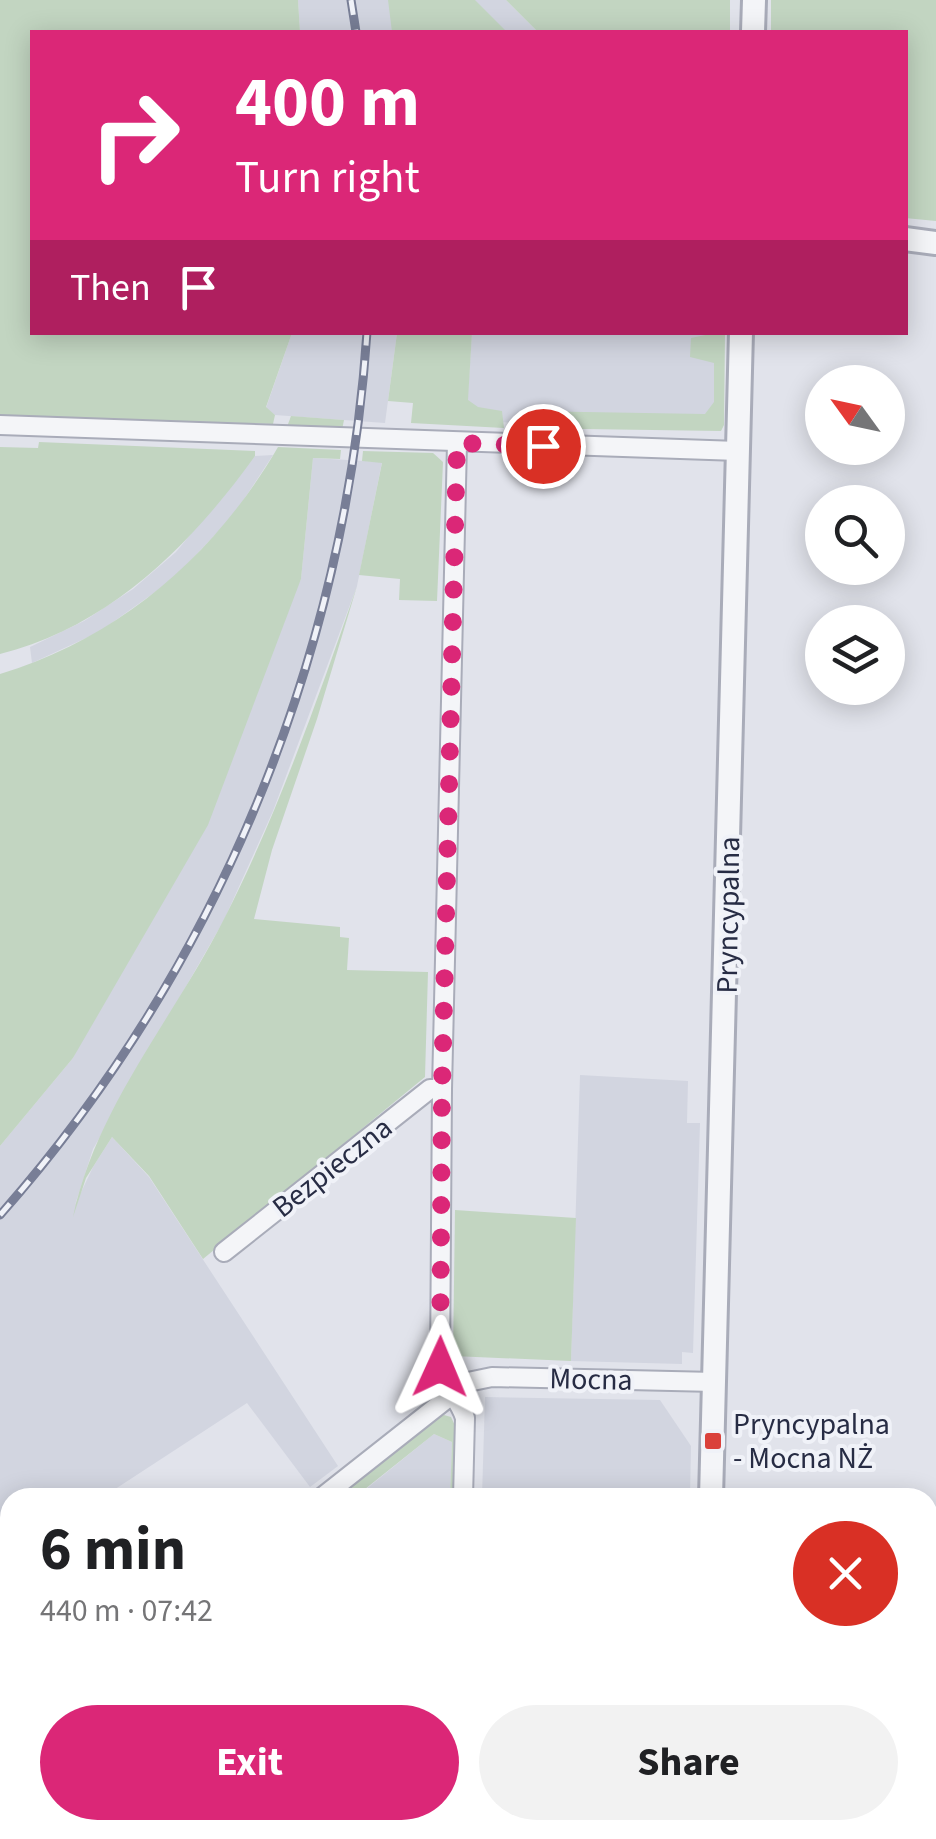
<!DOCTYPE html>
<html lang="en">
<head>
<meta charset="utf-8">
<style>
  :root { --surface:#fff; --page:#f2f2f2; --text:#202124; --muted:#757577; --accent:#db2777 }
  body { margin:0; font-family:"Source Sans 3",sans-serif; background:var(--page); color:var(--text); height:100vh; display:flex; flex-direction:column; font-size:38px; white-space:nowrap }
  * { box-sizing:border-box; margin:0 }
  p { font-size:32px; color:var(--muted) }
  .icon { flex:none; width:55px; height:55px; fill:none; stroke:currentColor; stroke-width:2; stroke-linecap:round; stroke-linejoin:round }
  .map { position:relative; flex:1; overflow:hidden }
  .panel { position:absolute; left:0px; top:1488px; width:938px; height:352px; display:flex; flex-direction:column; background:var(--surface); border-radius:30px 30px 0 0; box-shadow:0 5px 25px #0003 }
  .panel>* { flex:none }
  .guide { position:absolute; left:30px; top:30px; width:878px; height:305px; border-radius:0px; box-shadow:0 5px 25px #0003; background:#db2777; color:#fff; overflow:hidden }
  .needle { width:65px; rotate:303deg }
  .buttons { position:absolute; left:805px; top:365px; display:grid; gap:20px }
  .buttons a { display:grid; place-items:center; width:100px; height:100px; border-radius:50%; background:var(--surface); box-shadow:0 5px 25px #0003; font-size:50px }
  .pin { position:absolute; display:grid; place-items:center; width:85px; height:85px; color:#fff; margin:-42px; border:5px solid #fff; border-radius:50%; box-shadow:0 2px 10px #0007 }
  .me { position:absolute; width:110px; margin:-55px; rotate:1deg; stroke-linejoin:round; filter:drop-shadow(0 0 8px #0008) }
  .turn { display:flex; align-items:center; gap:35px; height:210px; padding:0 40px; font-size:45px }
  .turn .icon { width:130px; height:130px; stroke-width:2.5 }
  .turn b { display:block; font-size:70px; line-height:85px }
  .then { display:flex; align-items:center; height:95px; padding:0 40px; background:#0003; gap:20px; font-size:38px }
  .round { display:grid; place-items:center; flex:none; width:105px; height:105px; border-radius:52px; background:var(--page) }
  .head { display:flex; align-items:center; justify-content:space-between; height:170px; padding:0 40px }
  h1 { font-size:60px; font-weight:700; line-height:75px }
  .cta { display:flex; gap:20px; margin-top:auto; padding:20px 40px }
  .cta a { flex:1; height:115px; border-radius:60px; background:var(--accent); color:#fff; font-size:40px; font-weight:700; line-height:115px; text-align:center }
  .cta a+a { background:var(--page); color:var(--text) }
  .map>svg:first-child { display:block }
  .built { fill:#d2d5e0 }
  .green { fill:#c2d5c1 }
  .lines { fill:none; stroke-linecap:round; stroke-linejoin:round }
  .minor-casing { stroke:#a9acb9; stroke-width:22 }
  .tertiary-casing { stroke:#a9acb9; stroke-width:28 }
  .primary-casing { stroke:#9fa4b8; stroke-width:32 }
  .minor { stroke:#f4f5f8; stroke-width:18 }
  .tertiary { stroke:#f4f5f8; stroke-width:22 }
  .primary { stroke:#fff; stroke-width:28 }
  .rail-casing { stroke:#787e96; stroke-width:9 }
  .rail { stroke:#f0f2f8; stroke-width:5; stroke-dasharray:15; stroke-linecap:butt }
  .route { stroke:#db2777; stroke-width:18; stroke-dasharray:0 32.4 }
  .poi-dot { fill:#da413b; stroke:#f0f2f8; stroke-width:4 }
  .labels { text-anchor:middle; stroke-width:8; stroke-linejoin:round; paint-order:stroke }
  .street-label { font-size:30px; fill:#272c44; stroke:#f0f2f8 }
  .poi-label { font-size:30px; fill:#272c44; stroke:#f0f2f8; text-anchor:start }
</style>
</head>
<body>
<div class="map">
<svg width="936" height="1839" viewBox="0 0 936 1839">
  <rect width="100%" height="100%" fill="#e1e3eb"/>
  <g class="built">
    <polygon points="298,0 449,0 480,32 300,32"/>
    <polygon points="474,0 506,0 538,32 505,32"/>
    <polygon points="292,333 397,333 385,423 275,415 266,408"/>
    <polygon points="472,333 722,333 716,430 466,421"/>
    <polygon points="273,455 233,516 172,580 99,632 32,663 30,647 84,621 133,589 176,552 255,456"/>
    <polygon points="313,458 382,462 357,586 273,811 224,920 93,1149 75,1205 93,1167 112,1137 149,1177 338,1466 310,1487 247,1403 103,1497 10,1498 10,1692 0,1697 0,1146 73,1058 301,579"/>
    <polygon points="580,1075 688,1081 687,1123 700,1123 693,1353 682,1352 682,1364 571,1361"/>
    <polygon points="485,1397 660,1400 691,1446 690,1497 482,1497"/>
    <polygon points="434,1434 452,1442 450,1497 355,1498"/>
  </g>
  <g class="green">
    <polygon points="0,0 298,0 300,32 32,32 32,332 292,333 266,407 275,415 273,424 0,415"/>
    <polygon points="388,0 475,0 507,32 392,32"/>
    <polygon points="506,0 730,0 730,32 538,32"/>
    <polygon points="771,0 936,0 936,221 905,218 905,32 771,32"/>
    <polygon points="720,332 725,334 724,425 721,431 515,428 515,420 525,411 705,414 714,402 714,363 690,357 691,338"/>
    <polygon points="397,333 472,333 468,400 478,407 502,411 504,428 411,423 413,403 388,401"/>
    <polygon points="291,416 344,420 342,430 287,427"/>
    <path d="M39,442L255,451V456C191,545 109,627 0,654V447L38,448Z"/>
    <path d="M278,447L341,450L340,459L313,458L301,579L208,825L73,1058L0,1146V674C120,638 216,554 278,447Z"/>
    <polygon points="363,451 433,453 443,462 437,601 399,600 400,579 359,575 382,463 362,461"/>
    <path d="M357,586L317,719L272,850L254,919L340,927V937L349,938L347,970L428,972L425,1077L203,1259L149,1176L112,1137L86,1178L73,1217C96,1107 174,1018 224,919C278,813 318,699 357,586Z"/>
    <polygon points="455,1210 576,1218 571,1361 453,1356"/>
    <polygon points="444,1415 451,1417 457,1430 455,1497 450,1497 452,1442 434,1434 355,1497 338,1498 432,1419"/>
    <polygon points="410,1830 456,1830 502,1839 450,1839"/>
    <polygon points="511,1830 557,1830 590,1834 591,1830 675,1830 675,1839 556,1839"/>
  </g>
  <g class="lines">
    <g class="minor-casing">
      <g id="minor">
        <polyline points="0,425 738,451"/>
        <path d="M457,443L442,1089L440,1367C443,1387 459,1398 465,1418L463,1498"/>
        <polyline points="224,1252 430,1089 442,1089"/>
        <polyline points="321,1498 468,1382 492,1377 715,1382"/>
        <polyline points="0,1710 10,1712"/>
        <polyline points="0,1816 4,1823"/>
      </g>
    </g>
    <g class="tertiary-casing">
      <g id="tertiary">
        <polyline points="753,32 754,0"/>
        <polyline points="905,239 936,243"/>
        <polyline points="711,1498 741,332"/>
        <polyline points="687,1839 687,1830"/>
      </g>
    </g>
    <g class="primary-casing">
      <g id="primary">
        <polyline points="0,1732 10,1735"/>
        <polyline points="0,1777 10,1779"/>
        <polyline points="218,1830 250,1839"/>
        <polyline points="351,1830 389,1839"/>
      </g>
    </g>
    <use href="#minor" class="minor"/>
    <use href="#tertiary" class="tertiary"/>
    <use href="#primary" class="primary"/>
    <g class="rail-casing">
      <g id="rail">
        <polyline points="351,0 356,32"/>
        <path d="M0,1215C217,969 345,659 367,332"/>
      </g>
    </g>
    <use href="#rail" class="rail"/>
  </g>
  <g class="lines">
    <polyline class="route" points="440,1367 442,1089 457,443 543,446"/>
  </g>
  <rect class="poi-dot" x="703" y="1431" width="20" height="20" rx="5"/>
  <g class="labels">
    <g class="street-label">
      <text transform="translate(728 915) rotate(-89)" y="10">Pryncypalna</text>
      <text transform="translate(332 1167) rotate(-38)" y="10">Bezpieczna</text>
      <text transform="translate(591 1379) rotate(1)" y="10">Mocna</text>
    </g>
    <g class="poi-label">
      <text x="733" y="1434">Pryncypalna<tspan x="733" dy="34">- Mocna NŻ</tspan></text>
    </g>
  </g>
</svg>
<div class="buttons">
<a><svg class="needle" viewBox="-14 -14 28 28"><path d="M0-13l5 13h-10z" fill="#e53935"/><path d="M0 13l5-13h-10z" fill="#757577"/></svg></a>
<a><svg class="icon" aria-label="search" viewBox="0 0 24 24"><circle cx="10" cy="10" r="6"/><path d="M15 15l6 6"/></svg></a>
<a><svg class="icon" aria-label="layers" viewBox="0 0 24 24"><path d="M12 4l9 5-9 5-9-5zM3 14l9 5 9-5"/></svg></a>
</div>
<div class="pin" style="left:543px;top:446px;background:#d93025"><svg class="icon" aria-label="arrive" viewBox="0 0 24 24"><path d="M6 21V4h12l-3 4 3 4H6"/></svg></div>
<svg class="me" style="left:440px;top:1367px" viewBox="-20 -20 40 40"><path d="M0-17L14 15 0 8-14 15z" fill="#db2777" stroke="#fff" stroke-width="4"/></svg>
<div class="guide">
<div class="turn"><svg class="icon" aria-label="right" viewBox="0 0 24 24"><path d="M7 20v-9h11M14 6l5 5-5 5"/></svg><div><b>400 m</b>Turn right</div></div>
<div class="then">Then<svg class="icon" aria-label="arrive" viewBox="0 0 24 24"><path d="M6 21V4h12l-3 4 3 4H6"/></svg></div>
</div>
<section class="panel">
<div class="head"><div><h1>6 min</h1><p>440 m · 07:42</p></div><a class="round" style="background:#d93025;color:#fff"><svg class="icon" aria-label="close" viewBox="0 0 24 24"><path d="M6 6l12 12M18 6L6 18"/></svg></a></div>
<div class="cta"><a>Exit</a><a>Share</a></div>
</section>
</div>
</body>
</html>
